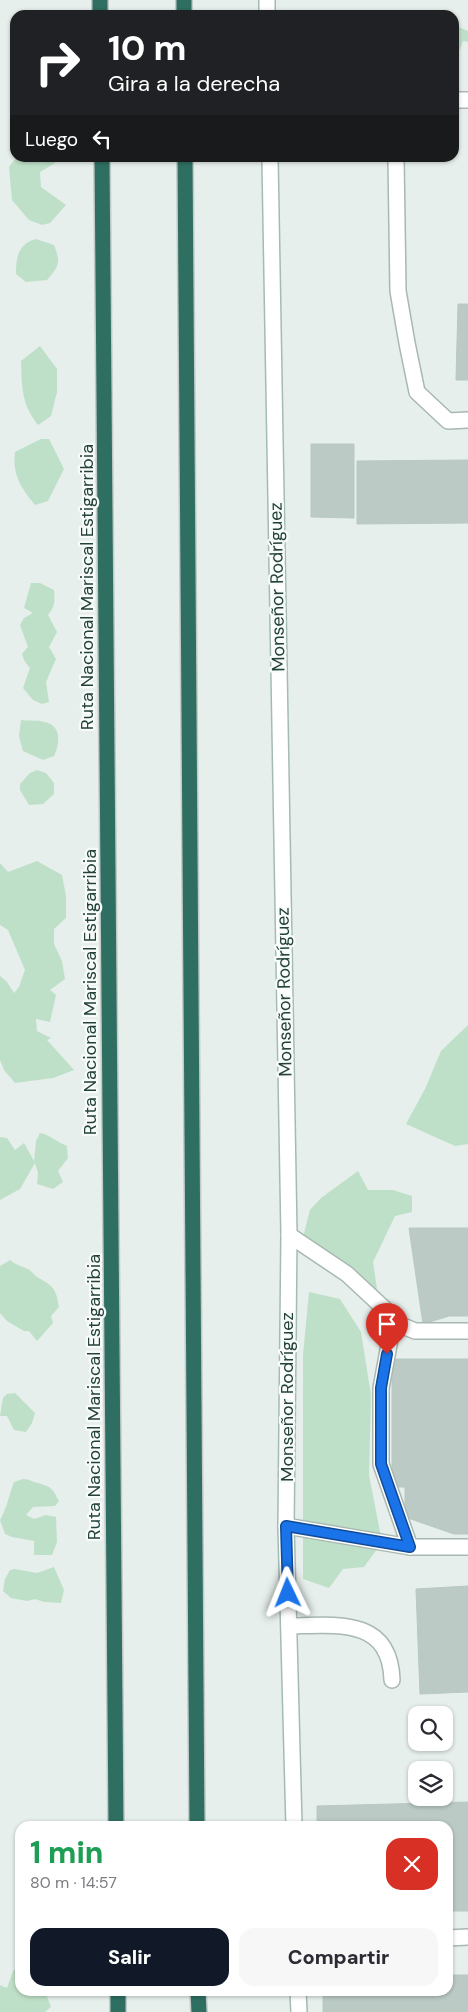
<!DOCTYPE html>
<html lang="es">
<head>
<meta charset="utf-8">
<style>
  :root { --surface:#fff; --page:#f7f7f7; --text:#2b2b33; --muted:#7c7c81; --accent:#111827 }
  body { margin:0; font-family:"DM Sans",sans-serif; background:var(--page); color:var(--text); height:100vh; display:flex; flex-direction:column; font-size:19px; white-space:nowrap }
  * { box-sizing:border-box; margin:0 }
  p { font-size:16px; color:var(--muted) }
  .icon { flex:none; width:28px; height:28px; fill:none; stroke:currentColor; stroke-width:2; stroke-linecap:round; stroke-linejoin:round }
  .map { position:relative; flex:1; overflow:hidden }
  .drawer { position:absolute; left:15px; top:1821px; width:438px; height:175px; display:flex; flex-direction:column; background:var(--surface); border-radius:15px; box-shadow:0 1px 4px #0004 }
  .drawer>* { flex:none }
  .banner { position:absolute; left:10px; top:10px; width:449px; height:152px; border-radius:15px; box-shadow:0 1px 4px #0004; background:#202124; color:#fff; overflow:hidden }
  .fabs { position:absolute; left:408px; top:1706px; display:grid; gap:10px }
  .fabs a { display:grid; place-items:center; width:45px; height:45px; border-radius:10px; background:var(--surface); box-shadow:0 1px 4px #0004; font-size:25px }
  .pin { position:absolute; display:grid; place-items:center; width:42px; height:42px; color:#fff; margin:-51px -21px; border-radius:50% 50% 50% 0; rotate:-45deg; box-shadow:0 0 5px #0007 }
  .pin .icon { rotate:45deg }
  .me { position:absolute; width:55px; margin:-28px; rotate:358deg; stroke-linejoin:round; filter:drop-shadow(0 0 4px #0008) }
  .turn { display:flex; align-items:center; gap:18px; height:105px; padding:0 15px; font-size:22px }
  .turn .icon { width:65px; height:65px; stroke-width:2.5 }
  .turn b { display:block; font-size:35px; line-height:42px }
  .then { display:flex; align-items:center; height:48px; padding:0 15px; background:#0003; gap:10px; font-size:19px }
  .round { display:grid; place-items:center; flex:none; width:52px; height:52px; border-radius:15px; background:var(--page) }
  .headline { display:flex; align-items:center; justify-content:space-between; height:85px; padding:0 15px }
  h1 { font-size:30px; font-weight:800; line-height:38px; color:#1e9e55 }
  .primary-button { display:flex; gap:10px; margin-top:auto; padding:10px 15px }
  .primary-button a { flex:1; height:58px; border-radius:15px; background:var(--accent); color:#fff; font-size:20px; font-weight:800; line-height:58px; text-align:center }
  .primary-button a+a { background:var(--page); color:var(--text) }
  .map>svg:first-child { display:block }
  .green { fill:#bfe0c8 }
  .building { fill:#bbcac4; stroke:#b8c9c2 }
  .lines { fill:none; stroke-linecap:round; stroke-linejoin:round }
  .lane-casing { stroke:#a8b8b2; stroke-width:18 }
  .street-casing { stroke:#a8b8b2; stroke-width:18 }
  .secondary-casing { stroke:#a4bbb3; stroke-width:18 }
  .highway-casing { stroke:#c2cac8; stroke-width:18 }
  .lane { stroke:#fff; stroke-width:15 }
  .street { stroke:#fff; stroke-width:15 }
  .secondary { stroke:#fff; stroke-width:15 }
  .highway { stroke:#2f6f62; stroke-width:15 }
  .route-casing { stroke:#114b97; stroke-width:12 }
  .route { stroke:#1a73e8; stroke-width:9 }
  .labels { text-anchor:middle; stroke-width:4.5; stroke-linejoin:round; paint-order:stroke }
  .street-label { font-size:18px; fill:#24423a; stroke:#f7fbf9 }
</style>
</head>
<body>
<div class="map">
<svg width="468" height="2012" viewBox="0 0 468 2012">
  <rect width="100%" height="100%" fill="#e6efeb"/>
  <g class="green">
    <polygon points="454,25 468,31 468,42 463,41 459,51 454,50"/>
    <polygon points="16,158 55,158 55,163 40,172 41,187 66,205 50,223 42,225 29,220 12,200 9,167"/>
    <path d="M36,239L54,245C61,263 59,266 47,280L26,282L16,274C16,257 18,244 36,239Z"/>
    <path d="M40,346L57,369V392L51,416L38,425C21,403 22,387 21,361Z"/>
    <path d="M41,439H49L64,469L48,501L35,505C21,488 12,474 15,452Z"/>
    <path d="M31,583H40L54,590C55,601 55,607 48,615L57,632L49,647L56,659L46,682L49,702L42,704L33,700L23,688L30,668L25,662L22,654L28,647L20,625L24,618L33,613L24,608Z"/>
    <path d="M21,720C28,721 40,720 45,722C62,726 60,744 54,756L43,760L23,751L19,736Z"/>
    <polygon points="37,770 46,773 54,783 54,794 43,804 29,805 20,790 20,784 30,773"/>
    <polygon points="37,861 62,875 66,896 66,918 54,929 54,944 62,961 65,979 50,990 56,995 50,1022 36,1019 37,1031 51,1038 47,1040 74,1070 53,1078 15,1083 4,1070 0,1060 0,976 7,982 14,993 19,987 25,970 8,930 0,925 0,863 8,872"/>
    <polygon points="468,1025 468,1144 455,1146 406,1124 425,1089 441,1051"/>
    <path d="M40,1133C49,1134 57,1142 67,1146L68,1158L58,1171L63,1182L53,1189L37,1184L38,1173L35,1163L20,1189L0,1200V1137L7,1138L15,1150L24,1143L34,1161L36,1141Z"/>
    <polygon points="358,1171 368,1190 393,1190 412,1196 412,1212 395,1216 373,1262 377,1289 370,1302 303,1237 310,1210 321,1198"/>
    <path d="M10,1260C16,1265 21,1266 28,1269C32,1271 33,1274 37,1277C53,1286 56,1288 59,1307L51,1316L53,1323L37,1341L29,1331H24L7,1321L0,1313V1266Z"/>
    <polygon points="309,1292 340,1299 361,1332 371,1395 369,1475 382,1542 364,1567 343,1569 329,1588 303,1579 303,1355"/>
    <polygon points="15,1393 35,1413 32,1423 26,1432 14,1430 7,1416 0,1416 3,1398 7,1394"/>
    <path d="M23,1479C30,1479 32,1482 38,1483C52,1487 52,1488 59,1501L55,1506L33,1507L26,1515L34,1519L46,1515L56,1517L57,1542L52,1555H34V1541L12,1537L5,1534L0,1520C7,1508 9,1495 14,1482Z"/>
    <polygon points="54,1567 64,1590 61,1603 44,1602 35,1599 27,1601 11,1598 3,1591 5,1579 10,1570 15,1569 37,1573"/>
    <polygon points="20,1964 20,1991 39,1991 46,1994 51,2007 45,2012 0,2012 0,1985 7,1988 13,1971"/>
  </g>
  <g class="building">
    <polygon points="458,304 468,304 468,380 456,380"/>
    <polygon points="311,444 354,444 354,518 311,517"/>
    <polygon points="468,460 468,523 357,524 357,461"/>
    <polygon points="409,1228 468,1228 468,1316 449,1316 423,1324"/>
    <polygon points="392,1359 468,1359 468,1534 454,1534 405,1517 405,1487 392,1487"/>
    <polygon points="468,1586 468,1692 420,1694 416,1589"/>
    <polygon points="468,1802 468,1911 448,1911 448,1826 317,1826 317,1806"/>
    <polygon points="448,1975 468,1975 468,2012 323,2012 323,1991 448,1991"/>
  </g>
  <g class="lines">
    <g class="lane-casing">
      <g id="lane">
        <polyline points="454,100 468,100"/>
        <polyline points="396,158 398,291 407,343 417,392 448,421 468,420"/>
        <polyline points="289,1235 347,1274 403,1326 415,1331 468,1331"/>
        <polyline points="394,1318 381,1388 381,1464 410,1547"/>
        <polyline points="286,1526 410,1547 468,1547"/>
        <path d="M289,1626C336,1625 390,1617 392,1680"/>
      </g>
    </g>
    <g class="street-casing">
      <polyline id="street" points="448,1938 468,1937"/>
    </g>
    <g class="secondary-casing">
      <g id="secondary">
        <polyline points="267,0 267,15"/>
        <polyline points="270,158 289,1235 286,1526 294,1826"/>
        <polyline points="298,1991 299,2012"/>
      </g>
    </g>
    <g class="highway-casing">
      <g id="highway">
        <polyline points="100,0 100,15"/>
        <polyline points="184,0 184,15"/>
        <polyline points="102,158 116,1826"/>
        <polyline points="185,158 197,1826"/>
        <polyline points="118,1991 118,2012"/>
        <polyline points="198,1991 199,2012"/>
      </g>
    </g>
    <use href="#lane" class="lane"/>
    <use href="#street" class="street"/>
    <use href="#secondary" class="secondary"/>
    <use href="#highway" class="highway"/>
  </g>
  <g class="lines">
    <g class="route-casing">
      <polyline id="route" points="288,1593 286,1526 410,1547 381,1464 381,1388 387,1354"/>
    </g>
    <use href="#route" class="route"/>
  </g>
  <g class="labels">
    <g class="street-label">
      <text transform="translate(87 587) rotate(-90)" y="6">Ruta Nacional Mariscal Estigarribia</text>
      <text transform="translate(277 587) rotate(-91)" y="6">Monseñor Rodríguez</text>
      <text transform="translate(90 992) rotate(-90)" y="6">Ruta Nacional Mariscal Estigarribia</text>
      <text transform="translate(284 992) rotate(-91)" y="6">Monseñor Rodríguez</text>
      <text transform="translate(94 1397) rotate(-90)" y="6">Ruta Nacional Mariscal Estigarribia</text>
      <text transform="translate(287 1397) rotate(-90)" y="6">Monseñor Rodríguez</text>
    </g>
  </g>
</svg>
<div class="fabs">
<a><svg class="icon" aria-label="search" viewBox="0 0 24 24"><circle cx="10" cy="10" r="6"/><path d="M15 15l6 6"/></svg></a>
<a><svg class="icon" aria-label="layers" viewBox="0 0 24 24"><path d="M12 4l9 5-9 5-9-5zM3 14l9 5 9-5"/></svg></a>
</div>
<div class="pin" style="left:387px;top:1354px;background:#d93025"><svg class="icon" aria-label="arrive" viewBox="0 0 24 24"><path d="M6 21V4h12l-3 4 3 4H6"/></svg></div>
<svg class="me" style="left:288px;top:1593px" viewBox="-20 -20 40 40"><path d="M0-17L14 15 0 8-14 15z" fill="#1a73e8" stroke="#fff" stroke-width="4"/></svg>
<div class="banner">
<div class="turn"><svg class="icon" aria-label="right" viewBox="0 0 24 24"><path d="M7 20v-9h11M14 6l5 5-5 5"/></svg><div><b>10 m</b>Gira a la derecha</div></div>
<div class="then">Luego<svg class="icon" aria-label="left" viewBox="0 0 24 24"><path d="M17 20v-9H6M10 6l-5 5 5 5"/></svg></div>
</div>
<section class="drawer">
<div class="headline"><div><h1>1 min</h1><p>80 m · 14:57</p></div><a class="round" style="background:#d93025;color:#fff"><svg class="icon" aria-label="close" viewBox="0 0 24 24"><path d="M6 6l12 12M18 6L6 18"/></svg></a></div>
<div class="primary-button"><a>Salir</a><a>Compartir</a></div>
</section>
</div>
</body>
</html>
